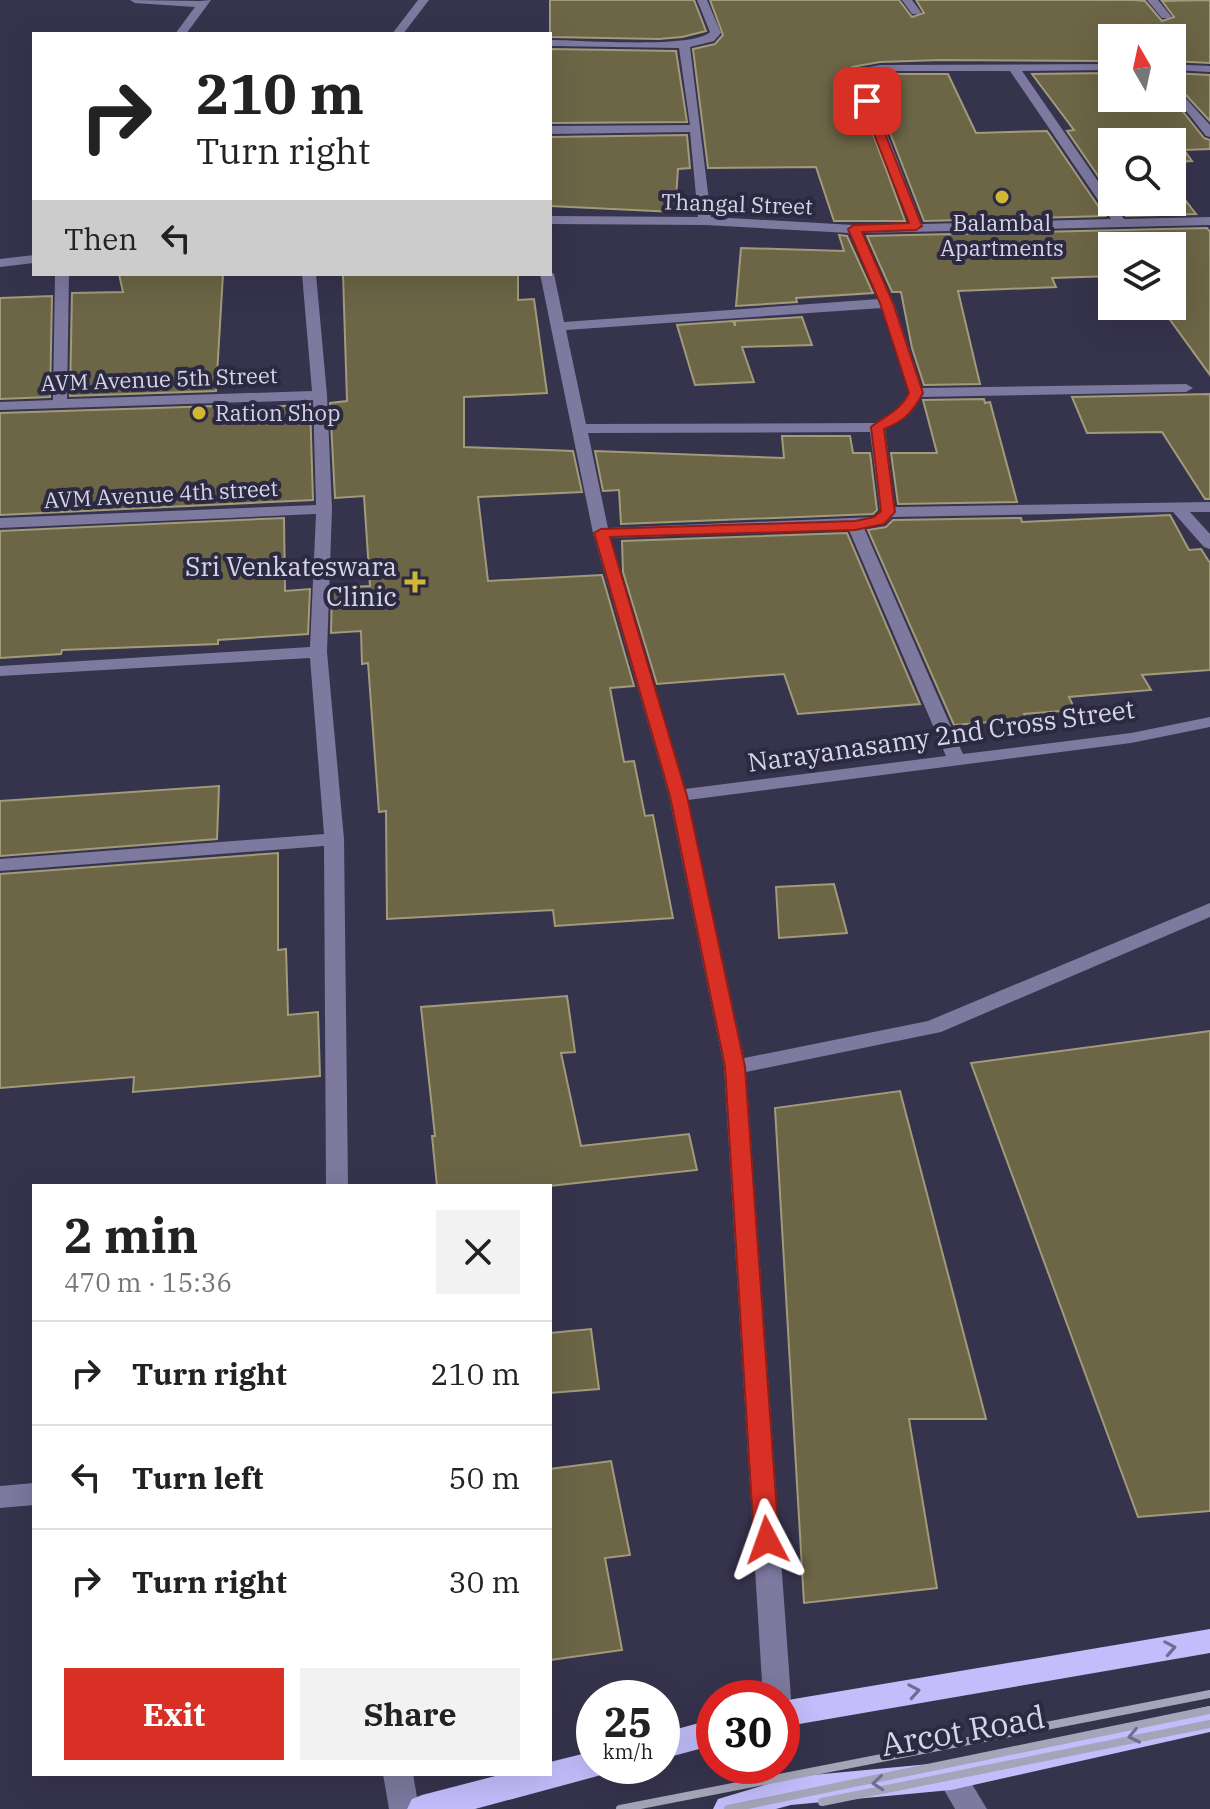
<!DOCTYPE html>
<html lang="en">
<head>
<meta charset="utf-8">
<style>
  :root { --surface:#fff; --page:#f2f2f2; --text:#222; --muted:#767676; --line:#e0e0e0; --accent:#d93025 }
  body { margin:0; font-family:"IBM Plex Serif",serif; background:var(--page); color:var(--text); height:100vh; display:flex; flex-direction:column; font-size:30px; white-space:nowrap }
  * { box-sizing:border-box; margin:0 }
  p { font-size:26px; color:var(--muted) }
  .icon { flex:none; width:44px; height:44px; fill:none; stroke:currentColor; stroke-width:2; stroke-linecap:round; stroke-linejoin:round }
  .map { position:relative; flex:1; overflow:hidden }
  .details { position:absolute; left:32px; top:1184px; width:520px; height:592px; display:flex; flex-direction:column; background:var(--surface); border-radius:0px; box-shadow:0 8px 32px #0002 }
  .details>* { flex:none }
  .guide { position:absolute; left:32px; top:32px; width:520px; height:244px; border-radius:0px; box-shadow:0 8px 32px #0002; background:#fff; color:var(--text); overflow:hidden }
  .needle { width:52px; rotate:351deg }
  .controls { position:absolute; left:1098px; top:24px; display:grid; gap:16px }
  .controls a { display:grid; place-items:center; width:88px; height:88px; border-radius:0px; background:var(--surface); box-shadow:0 8px 32px #0002; font-size:40px }
  .speed { position:absolute; left:576px; top:1680px; display:flex; gap:16px; font-size:40px; font-weight:700; text-align:center }
  .speed>* { display:grid; place-content:center; width:104px; height:104px; border-radius:50%; background:var(--surface); box-shadow:0 8px 32px #0002; line-height:1 }
  .speed small { font-size:20px; font-weight:400 }
  .speed .limit { border:12px solid #d22; background:#fff; color:#111 }
  .pin { position:absolute; display:grid; place-items:center; width:68px; height:68px; color:#fff; margin:-34px; border-radius:16px; box-shadow:0 4px 12px #0006 }
  .me { position:absolute; width:88px; margin:-44px; rotate:356deg; stroke-linejoin:round; filter:drop-shadow(0 0 6px #0008) }
  .turn { display:flex; align-items:center; gap:28px; height:168px; padding:0 32px; font-size:36px }
  .turn .icon { width:104px; height:104px; stroke-width:2.5 }
  .turn b { display:block; font-size:56px; line-height:68px }
  .then { display:flex; align-items:center; height:76px; padding:0 32px; background:#0003; gap:16px; font-size:30px }
  .round { display:grid; place-items:center; flex:none; width:84px; height:84px; border-radius:0px; background:var(--page) }
  .head { display:flex; align-items:center; justify-content:space-between; height:136px; padding:0 32px }
  h1 { font-size:48px; font-weight:700; line-height:60px }
  .primary-button { display:flex; gap:16px; margin-top:auto; padding:16px 32px }
  .primary-button a { flex:1; height:92px; border-radius:0px; background:var(--accent); color:#fff; font-size:32px; font-weight:700; line-height:92px; text-align:center }
  .primary-button a+a { background:var(--page); color:var(--text) }
  ul { padding:0; list-style:none }
  li { display:flex; align-items:center; gap:24px; height:104px; padding:0 32px; border-top:2px solid var(--line) }
  li div { flex:1 }
  li b { display:block; font-size:30px }
  li em { font-style:normal }
  .map>svg:first-child { display:block }
  .building { fill:#6c6546; stroke:#a29b7a; stroke-width:2 }
  .lines { fill:none; stroke-linecap:round; stroke-linejoin:round }
  .minor { fill:#7d799f; fill-rule:evenodd }
  .major { fill:#c3bdfb; fill-rule:evenodd }
  .rail { stroke:#a6a4b8; stroke-width:8 }
  .oneway { stroke:#706c95 }
  .route { fill:#d93025; stroke:#8d1f18; stroke-width:2 }
  .poi-dot { fill:#d2b635; stroke:#2c2942; stroke-width:3 }
  .labels { text-anchor:middle; stroke-width:8; stroke-linejoin:round; paint-order:stroke }
  .far-street-label { font-size:22px; fill:#d6d5e6; stroke:#2c2942 }
  .far-poi-label { font-size:22px; fill:#d6d5e6; stroke:#2c2942 }
  .poi-label { font-size:26px; fill:#d6d5e6; stroke:#2c2942; text-anchor:end }
  .street-label { font-size:26px; fill:#d6d5e6; stroke:#2c2942 }
  .near-street-label { font-size:32px; fill:#d6d5e6; stroke:#2c2942 }
</style>
</head>
<body>
<div class="map">
<svg width="1210" height="1809" viewBox="0 0 1210 1809">
  <rect width="100%" height="100%" fill="#36334d"/>
  <g class="building">
    <polygon points="550,0 694,0 706,31 682,37 659,39 550,37"/>
    <polygon points="710,0 899,0 912,17 924,13 916,0 1134,0 1145,1 1162,21 1174,17 1162,1 1210,0 1210,63 1172,61 1172,38 1112,38 1112,61 941,60 880,62 852,67 850,71 905,221 834,221 816,167 708,168 693,49 715,44 723,35"/>
    <polygon points="550,49 676,51 687,122 550,123"/>
    <polygon points="1112,73 1112,98 1172,98 1204,138 1210,140 1210,149 1184,150 1192,161 1172,162 1172,142 1112,142 1112,196 1067,131 1074,130 1032,74"/>
    <polygon points="1172,73 1210,75 1210,121 1172,80"/>
    <polygon points="880,74 948,74 976,133 1047,131 1105,216 924,221 868,76"/>
    <polygon points="687,135 690,168 678,169 675,212 550,206 550,137"/>
    <polygon points="1172,183 1196,214 1126,216 1116,202 1172,202"/>
    <polygon points="1207,228 1210,232 1210,375 1160,306 1172,306 1172,246 1112,246 1112,276 1052,278 1056,287 958,291 980,384 924,385 912,348 901,292 892,292 867,236"/>
    <polygon points="839,235 847,236 873,293 796,298 797,302 736,306 741,248 844,251"/>
    <polygon points="119,274 223,274 216,391 70,396 72,293 123,292"/>
    <polygon points="343,274 518,274 518,300 534,299 547,393 464,397 464,447 573,451 582,492 478,497 488,581 602,575 634,686 610,688 624,762 634,761 645,816 653,815 673,918 555,926 553,910 387,919 386,811 379,812 368,663 362,664 361,631 331,633 332,588 370,586 364,496 335,498 330,403 347,401"/>
    <polygon points="52,296 50,397 0,399 0,298"/>
    <polygon points="802,317 812,345 742,347 754,382 695,385 677,325 733,321 735,326 735,321"/>
    <polygon points="1210,394 1210,499 1205,499 1162,432 1087,433 1072,397"/>
    <polygon points="984,399 985,403 990,402 1017,502 898,504 891,453 937,453 923,400"/>
    <polygon points="310,404 313,500 0,515 0,413 216,406 215,411"/>
    <polygon points="782,436 850,436 853,453 870,453 877,510 873,514 621,524 619,490 603,491 595,451 784,458"/>
    <polygon points="1170,515 1189,550 1201,549 1210,563 1210,670 1142,675 1151,690 1069,697 1075,710 1024,714 1026,719 954,725 868,530 886,527 893,520 1021,518 1022,522"/>
    <polygon points="284,518 285,591 310,589 308,634 218,640 218,644 62,650 61,654 0,658 0,531"/>
    <polygon points="847,533 920,704 798,714 784,674 657,684 623,572 622,541"/>
    <polygon points="219,786 217,839 0,856 0,801"/>
    <polygon points="278,853 278,950 286,949 288,1015 318,1012 320,1076 133,1092 134,1077 0,1088 0,874"/>
    <polygon points="834,884 847,933 779,938 776,887"/>
    <polygon points="567,996 575,1052 561,1053 581,1146 689,1134 697,1170 549,1186 437,1186 432,1136 435,1136 421,1007"/>
    <polygon points="1210,1031 1210,1511 1138,1517 971,1063"/>
    <polygon points="900,1091 986,1419 909,1419 937,1588 804,1603 775,1108"/>
    <polygon points="591,1329 599,1389 550,1393 550,1333"/>
    <polygon points="611,1461 630,1555 605,1558 622,1650 550,1660 550,1469"/>
  </g>
  <g class="lines">
    <g class="minor">
      <polygon points="130,0 200,1 211,0 186,34 175,34 195,7 135,3"/>
      <polygon points="418,0 429,0 403,34 392,34"/>
      <path d="M697,0H707L721,33L714,41L690,47L711,217L854,225L909,224L853,70L880,65L1112,64V70L1022,71L1124,219L1210,217V225L862,233L894,303L922,388L1186,384L1193,388L1186,392L921,397L905,417L885,429L895,507L1210,502V512H1190L1210,534V549L1204,547L1173,512L892,517L885,524L864,528L963,754L1131,733L1210,717V727L1131,743L688,800L744,1058L928,1021L1210,903V917L941,1032L746,1072L791,1698L787,1707L782,1709V1698H763L724,1067L669,796L593,533L540,274H550V271L554,274L564,322L879,299L849,233L705,225L550,224V216L698,217L690,132L550,134V126L690,125L679,48L550,46V40C579,40 693,49 710,32ZM880,71H1010L1111,219L922,224L864,74ZM882,308L909,393L895,411L875,423L586,424L566,330ZM870,432L880,511L874,517L608,528L588,433ZM849,530L946,756L685,789L610,538Z"/>
      <polygon points="902,0 912,0 921,12 920,14 912,14"/>
      <polygon points="1147,0 1158,0 1171,16 1170,18 1162,18"/>
      <polygon points="1172,64 1210,66 1210,72 1172,70"/>
      <polygon points="1172,83 1210,125 1210,137 1206,136 1172,93"/>
      <polygon points="34,255 34,263 0,267 0,259"/>
      <polygon points="55,274 69,274 67,399 312,391 302,274 316,274 327,395 332,509 327,652 344,839 348,1186 326,1186 324,846 0,871 0,859 324,834 310,658 0,676 0,666 310,647 316,514 0,528 0,518 316,505 313,400 0,410 0,402 53,400"/>
      <polygon points="34,1483 34,1505 0,1508 0,1486"/>
      <polygon points="951,1762 961,1766 987,1809 955,1809 936,1776 941,1766"/>
      <polygon points="383,1774 413,1774 419,1809 389,1809"/>
    </g>
    <g class="major">
      <polygon points="1210,1629 1210,1653 782,1727 782,1701"/>
      <polygon points="1210,1706 1210,1732 951,1790 791,1805 776,1809 713,1809 718,1799 791,1777 951,1762"/>
      <polygon points="714,1719 714,1745 662,1759 662,1733"/>
      <polygon points="594,1751 594,1766 608,1766 604,1774 594,1777 475,1809 407,1809 412,1799 422,1795 503,1774 550,1774 550,1762"/>
    </g>
    <g class="rail">
      <polyline points="822,1802 1210,1724"/>
      <polyline points="620,1809 1210,1694"/>
      <polyline points="728,1809 1210,1710"/>
    </g>
  </g>
  <defs><path id="oneway-chevron" d="M-2-3.5L2.5 0L-2 3.5" fill="none" stroke-width="1.6" stroke-linecap="round" stroke-linejoin="round" transform="scale(2)"/></defs>
  <g class="oneway">
    <use href="#oneway-chevron" transform="translate(1170 1648) rotate(-10)"/>
    <use href="#oneway-chevron" transform="translate(914 1691) rotate(-10)"/>
    <use href="#oneway-chevron" transform="translate(1134 1736) rotate(168)"/>
    <use href="#oneway-chevron" transform="translate(878 1783) rotate(175)"/>
  </g>
  <path class="route" d="M867,98L872,101L922,226L916,230L862,232L893,303L923,393C913,412 904,421 884,429L895,512L884,524L855,530L610,537L687,796L745,1067L779,1540L775,1548L767,1551L758,1548L754,1540L725,1067L670,796L594,533L601,529L855,521L874,517L881,511L871,427C886,415 899,412 909,393L880,303L848,229L854,225L909,223L861,101Z"/>
  <g class="poi-dot">
    <circle cx="1002" cy="197" r="8"/>
    <circle cx="199" cy="413" r="8"/>
    <path d="M411 570h8v8h8v8h-8v8h-8v-8h-8v-8h8z"/>
  </g>
  <g class="labels">
    <g class="far-street-label">
      <text transform="translate(737 204) rotate(2)" y="8">Thangal Street</text>
      <text transform="translate(159 379) rotate(-2)" y="8">AVM Avenue 5th Street</text>
      <text transform="translate(161 494) rotate(-3)" y="8">AVM Avenue 4th street</text>
    </g>
    <g class="far-poi-label">
      <text x="1002" y="231">Balambal<tspan x="1002" dy="25">Apartments</tspan></text>
      <text x="215" y="421" text-anchor="start">Ration Shop</text>
    </g>
    <g class="poi-label">
      <text x="397" y="576">Sri Venkateswara<tspan x="397" dy="30">Clinic</tspan></text>
    </g>
    <g class="street-label">
      <text transform="translate(941 736) rotate(-8)" y="9">Narayanasamy 2nd Cross Street</text>
    </g>
    <g class="near-street-label">
      <text transform="translate(963 1731) rotate(-10)" y="11">Arcot Road</text>
    </g>
  </g>
</svg>
<div class="controls">
<a><svg class="needle" viewBox="-14 -14 28 28"><path d="M0-13l5 13h-10z" fill="#e53935"/><path d="M0 13l5-13h-10z" fill="#767676"/></svg></a>
<a><svg class="icon" aria-label="search" viewBox="0 0 24 24"><circle cx="10" cy="10" r="6"/><path d="M15 15l6 6"/></svg></a>
<a><svg class="icon" aria-label="layers" viewBox="0 0 24 24"><path d="M12 4l9 5-9 5-9-5zM3 14l9 5 9-5"/></svg></a>
</div>
<div class="speed"><div>25<small>km/h</small></div><div class="limit">30</div></div>
<div class="pin" style="left:867px;top:101px;background:#d93025"><svg class="icon" aria-label="arrive" viewBox="0 0 24 24"><path d="M6 21V4h12l-3 4 3 4H6"/></svg></div>
<svg class="me" style="left:767px;top:1540px" viewBox="-20 -20 40 40"><path d="M0-17L14 15 0 8-14 15z" fill="#d93025" stroke="#fff" stroke-width="4"/></svg>
<div class="guide">
<div class="turn"><svg class="icon" aria-label="right" viewBox="0 0 24 24"><path d="M7 20v-9h11M14 6l5 5-5 5"/></svg><div><b>210 m</b>Turn right</div></div>
<div class="then">Then<svg class="icon" aria-label="left" viewBox="0 0 24 24"><path d="M17 20v-9H6M10 6l-5 5 5 5"/></svg></div>
</div>
<section class="details">
<div class="head"><div><h1>2 min</h1><p>470 m · 15:36</p></div><a class="round"><svg class="icon" aria-label="close" viewBox="0 0 24 24"><path d="M6 6l12 12M18 6L6 18"/></svg></a></div>
<ul>
<li><svg class="icon" aria-label="right" viewBox="0 0 24 24"><path d="M7 20v-9h11M14 6l5 5-5 5"/></svg><div><b>Turn right</b></div><em>210 m</em></li>
<li><svg class="icon" aria-label="left" viewBox="0 0 24 24"><path d="M17 20v-9H6M10 6l-5 5 5 5"/></svg><div><b>Turn left</b></div><em>50 m</em></li>
<li><svg class="icon" aria-label="right" viewBox="0 0 24 24"><path d="M7 20v-9h11M14 6l5 5-5 5"/></svg><div><b>Turn right</b></div><em>30 m</em></li>
</ul>
<div class="primary-button"><a>Exit</a><a>Share</a></div>
</section>
</div>
</body>
</html>
